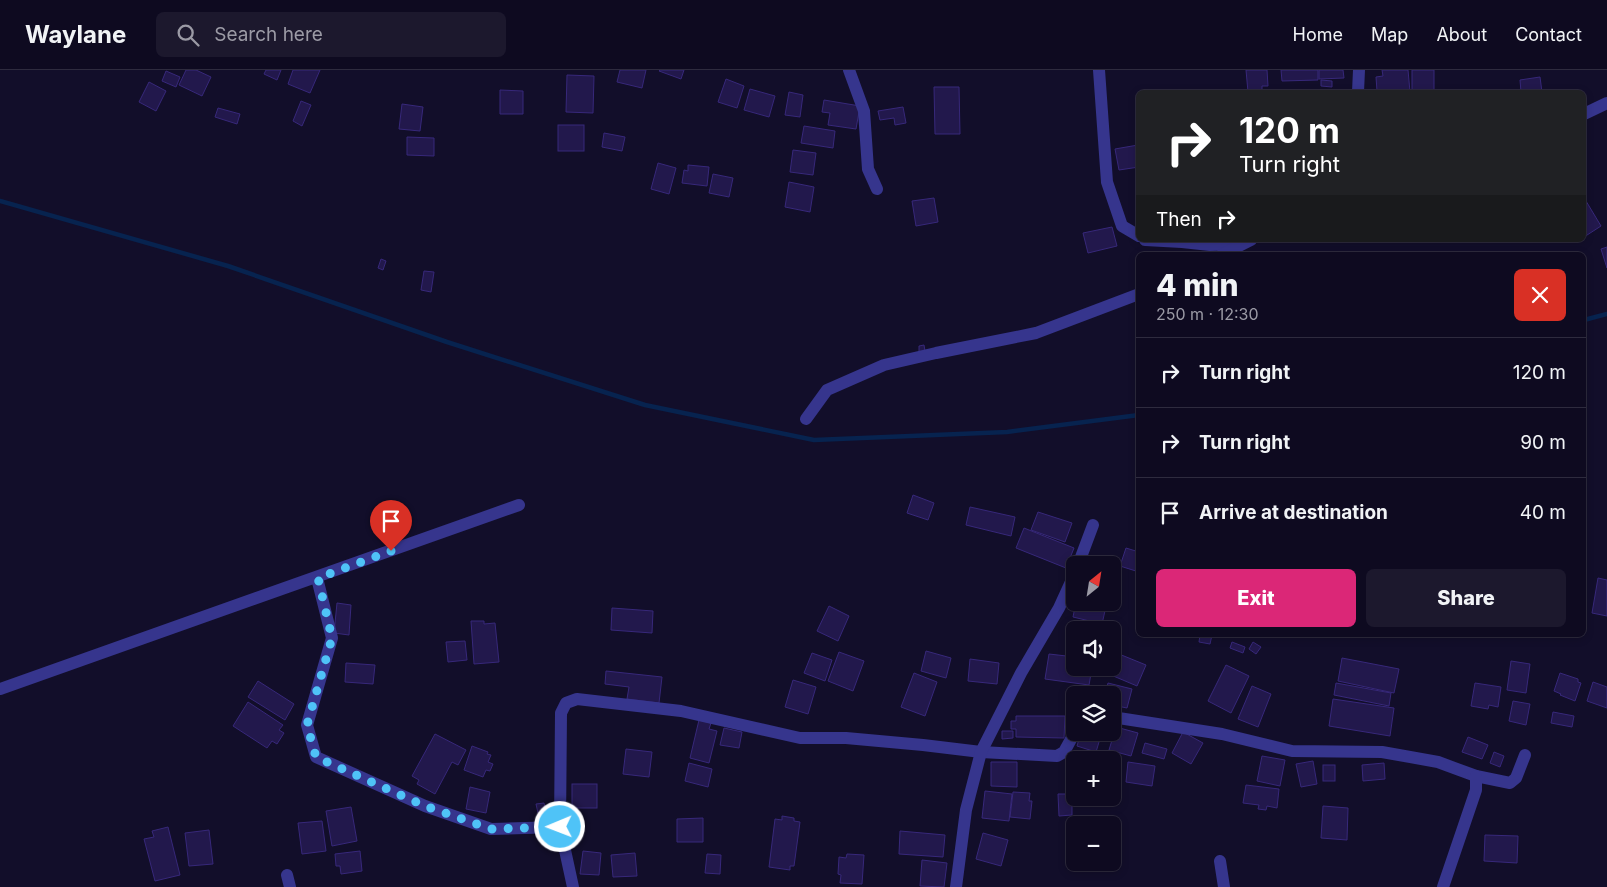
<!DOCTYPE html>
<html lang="en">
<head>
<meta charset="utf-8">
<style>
  :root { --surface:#0e0a20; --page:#1c182d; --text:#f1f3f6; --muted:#9b9aa5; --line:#2e2b3e; --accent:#db2777 }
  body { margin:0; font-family:Inter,sans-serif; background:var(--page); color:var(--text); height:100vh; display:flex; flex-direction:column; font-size:19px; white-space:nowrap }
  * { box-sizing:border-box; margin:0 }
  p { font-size:16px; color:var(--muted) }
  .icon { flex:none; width:28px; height:28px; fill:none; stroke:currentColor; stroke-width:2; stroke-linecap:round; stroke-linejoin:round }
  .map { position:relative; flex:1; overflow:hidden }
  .side { position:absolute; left:1136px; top:182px; width:450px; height:385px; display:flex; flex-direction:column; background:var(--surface); border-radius:8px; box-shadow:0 2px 8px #0003,0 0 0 1px var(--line) }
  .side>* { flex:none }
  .hud { position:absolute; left:1136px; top:20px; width:450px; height:152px; border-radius:8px; box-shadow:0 2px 8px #0003,0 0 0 1px var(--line); background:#202124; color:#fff; overflow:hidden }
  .needle { width:32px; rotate:30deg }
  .buttons { position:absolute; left:1066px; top:486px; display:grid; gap:10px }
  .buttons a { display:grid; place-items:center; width:55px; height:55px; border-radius:8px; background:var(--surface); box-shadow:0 2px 8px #0003,0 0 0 1px var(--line); font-size:25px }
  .pin { position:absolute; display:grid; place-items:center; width:42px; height:42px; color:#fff; margin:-51px -21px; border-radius:50% 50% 50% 0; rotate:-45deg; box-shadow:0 0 5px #0007 }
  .pin .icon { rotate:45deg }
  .me { position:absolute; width:55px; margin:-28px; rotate:269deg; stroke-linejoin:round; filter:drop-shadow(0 0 4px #0008) }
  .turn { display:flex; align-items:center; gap:18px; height:105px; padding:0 20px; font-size:22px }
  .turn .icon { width:65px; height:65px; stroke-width:2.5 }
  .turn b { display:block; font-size:35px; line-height:42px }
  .then { display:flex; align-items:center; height:48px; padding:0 20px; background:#0003; gap:10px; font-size:19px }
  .round { display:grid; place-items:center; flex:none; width:52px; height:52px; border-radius:8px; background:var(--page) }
  .summary { display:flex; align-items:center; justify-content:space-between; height:85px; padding:0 20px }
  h1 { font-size:30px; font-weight:800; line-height:38px }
  .action { display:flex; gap:10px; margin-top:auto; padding:10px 20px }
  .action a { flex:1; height:58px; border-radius:8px; background:var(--accent); color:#fff; font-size:20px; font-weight:800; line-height:58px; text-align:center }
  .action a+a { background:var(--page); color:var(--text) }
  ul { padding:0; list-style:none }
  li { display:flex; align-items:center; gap:15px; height:70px; padding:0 20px; border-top:1px solid var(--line) }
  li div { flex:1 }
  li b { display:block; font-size:19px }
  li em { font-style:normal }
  header { display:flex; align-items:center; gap:30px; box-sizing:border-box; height:70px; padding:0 25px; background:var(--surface); border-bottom:1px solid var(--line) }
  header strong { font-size:24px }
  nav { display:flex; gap:28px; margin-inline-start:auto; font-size:18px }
  .search { width:350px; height:45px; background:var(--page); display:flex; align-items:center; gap:12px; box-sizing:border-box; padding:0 18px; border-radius:8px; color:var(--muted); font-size:19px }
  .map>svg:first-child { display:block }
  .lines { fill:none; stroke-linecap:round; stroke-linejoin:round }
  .stream { stroke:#07234f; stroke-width:4.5 }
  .building { fill:#22184c; stroke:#37287a }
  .street { stroke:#36358d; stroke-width:12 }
  .route { stroke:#4fc3f7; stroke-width:9; stroke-dasharray:0 16.2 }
</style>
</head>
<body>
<header>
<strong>Waylane</strong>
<div class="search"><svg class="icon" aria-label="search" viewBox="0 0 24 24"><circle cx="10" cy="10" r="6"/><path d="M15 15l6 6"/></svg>Search here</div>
<nav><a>Home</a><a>Map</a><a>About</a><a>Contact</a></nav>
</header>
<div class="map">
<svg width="1607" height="817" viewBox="0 0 1607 817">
  <rect width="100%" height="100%" fill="#120e2a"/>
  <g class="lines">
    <g class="stream">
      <polyline points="0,131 228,196 447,272 645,335 814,370 1007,362 1139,345"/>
      <polyline points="1584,250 1607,244"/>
    </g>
  </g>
  <g class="building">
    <polygon points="186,0 196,0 211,7 202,26 179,15"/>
    <polygon points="266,0 281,0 277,10 264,4"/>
    <polygon points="293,0 320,0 310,23 288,14"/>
    <polygon points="620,0 646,0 642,18 617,12"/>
    <polygon points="660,0 684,0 681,9 659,1"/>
    <polygon points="1246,0 1267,0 1268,16 1262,16 1262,22 1248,22"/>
    <polygon points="1281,0 1318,0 1318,10 1282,11"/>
    <polygon points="1319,0 1343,0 1344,8 1319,9"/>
    <polygon points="1382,0 1408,0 1410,22 1385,22 1384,20 1377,21 1376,7 1383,6"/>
    <rect x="1412" y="0" width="22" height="22"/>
    <polygon points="166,1 180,7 176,17 162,11"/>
    <polygon points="567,5 594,6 593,43 566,42"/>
    <polygon points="1540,7 1542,22 1521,22 1520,10"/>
    <polygon points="726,9 744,16 737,38 718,32"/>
    <polygon points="1321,10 1332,11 1332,17 1321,16"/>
    <polygon points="149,12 166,21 156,41 139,32"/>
    <polygon points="934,17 959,17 960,64 935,64"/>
    <polygon points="750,19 775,26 769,47 744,40"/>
    <polygon points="500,20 523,21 523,44 500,44"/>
    <polygon points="789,22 803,25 800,47 785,45"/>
    <polygon points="824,30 860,36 856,59 828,55 830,43 822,42"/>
    <polygon points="301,31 311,35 302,56 293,51"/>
    <polygon points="402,34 423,37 420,61 399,59"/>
    <polygon points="903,37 906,53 895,55 894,48 880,50 878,41"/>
    <polygon points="218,38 240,44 237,54 215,47"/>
    <rect x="558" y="55" width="26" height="26"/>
    <polygon points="804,56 835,61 833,78 801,73"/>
    <polygon points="604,63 625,67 622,81 602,77"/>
    <polygon points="407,67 434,68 434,86 407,85"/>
    <polygon points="1138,75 1139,97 1119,100 1115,79"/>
    <polygon points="793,80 816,83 813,105 790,102"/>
    <polygon points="658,93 676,98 669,124 651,119"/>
    <polygon points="688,95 709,97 707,116 682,113 684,100 688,101"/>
    <polygon points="713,104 733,108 729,127 709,123"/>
    <polygon points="789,112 814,117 810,142 785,137"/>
    <polygon points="934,128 938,152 916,156 912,131"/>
    <polygon points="1586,131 1601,156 1584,167 1584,133"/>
    <polygon points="1112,157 1117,176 1088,183 1083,163"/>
    <polygon points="1607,177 1607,198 1601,179"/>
    <polygon points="381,189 386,191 383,200 378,198"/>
    <polygon points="424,201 434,202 431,222 421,220"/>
    <polygon points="924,275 925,281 919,282 919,276"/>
    <polygon points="913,425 934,433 928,450 907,443"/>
    <polygon points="970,437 1015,447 1011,466 966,455"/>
    <polygon points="1038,442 1072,453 1065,472 1031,460"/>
    <polygon points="1024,458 1074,478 1066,498 1016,478"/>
    <polygon points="1126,478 1139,482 1139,502 1120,496"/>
    <polygon points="1598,508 1607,510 1607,546 1592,543"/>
    <polygon points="1076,532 1107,532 1102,554 1073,547"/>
    <polygon points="337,533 351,535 349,565 334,563"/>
    <polygon points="829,536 849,546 838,571 817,561"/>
    <polygon points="612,538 653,541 652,563 611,560"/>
    <polygon points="471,551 484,551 484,554 495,553 499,592 474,594"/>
    <polygon points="1200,565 1212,565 1210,574 1199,572"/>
    <polygon points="465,571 467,590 448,592 446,572"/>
    <polygon points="1232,572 1245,577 1243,583 1230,578"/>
    <polygon points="1253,572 1261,577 1256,584 1249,579"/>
    <polygon points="926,581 951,588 946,608 921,601"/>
    <polygon points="839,582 864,591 853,621 828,611"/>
    <polygon points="812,583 832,590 825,611 804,603"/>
    <polygon points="1049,584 1075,587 1075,598 1092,598 1089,615 1045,609"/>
    <polygon points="1119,584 1146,595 1137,616 1111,605"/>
    <polygon points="1342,588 1399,599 1394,623 1338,611"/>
    <polygon points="970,589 999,593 997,614 968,611"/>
    <polygon points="1511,591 1530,594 1526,623 1507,620"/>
    <polygon points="346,593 375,595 373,614 345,612"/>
    <polygon points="1226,595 1249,606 1231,643 1208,631"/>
    <polygon points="606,601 662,607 659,633 627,629 629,617 605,614"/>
    <polygon points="914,603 937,612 925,646 901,637"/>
    <polygon points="1560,603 1578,609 1578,612 1581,613 1575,631 1560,625 1561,624 1554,621"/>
    <polygon points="793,610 816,617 808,644 785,637"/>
    <polygon points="258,611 294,634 285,650 248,627"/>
    <polygon points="1593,612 1607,617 1607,638 1587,631"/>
    <polygon points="1108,613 1132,619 1127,638 1112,635 1112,625 1103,625 1104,620 1106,620"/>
    <polygon points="1336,613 1391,623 1389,636 1334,625"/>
    <polygon points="1475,613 1501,617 1498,637 1489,635 1488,639 1471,636"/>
    <polygon points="1252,616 1271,624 1258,657 1238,649"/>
    <polygon points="1333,629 1394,638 1390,666 1329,656"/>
    <polygon points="1513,631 1530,634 1526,655 1509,651"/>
    <polygon points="248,632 283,655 279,660 284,663 277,674 272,671 267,678 233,656"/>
    <polygon points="1553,642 1574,646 1572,657 1551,653"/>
    <polygon points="1016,646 1065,646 1064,668 1016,667 1016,659 1011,659 1011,651 1016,651"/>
    <polygon points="699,650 711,653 709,659 717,661 709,693 690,688"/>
    <polygon points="1116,657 1138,663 1131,686 1109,680"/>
    <polygon points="724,658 742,662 739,678 720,675"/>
    <polygon points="1002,661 1013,661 1013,668 1002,669"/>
    <polygon points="1081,662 1102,662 1096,682 1077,676"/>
    <polygon points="1183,662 1203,673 1191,694 1172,683"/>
    <polygon points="435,664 466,680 458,695 452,692 435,724 417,714 419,710 412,706"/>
    <polygon points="1468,667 1488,675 1482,689 1462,682"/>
    <polygon points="1145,673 1167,679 1164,689 1142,683"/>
    <polygon points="472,676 488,682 487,684 491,685 488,692 493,694 490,701 486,700 483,707 464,700"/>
    <polygon points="626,679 652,682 649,707 623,704"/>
    <polygon points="1494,682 1504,686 1500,697 1490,693"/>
    <polygon points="1262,686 1285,690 1280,716 1257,711"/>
    <polygon points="1313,691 1317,714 1301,717 1296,694"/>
    <polygon points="991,692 1017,692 1017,717 991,716"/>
    <polygon points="1128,692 1155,696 1152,716 1126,712"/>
    <polygon points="689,693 712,699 708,717 685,711"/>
    <polygon points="1384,693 1385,709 1363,711 1362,695"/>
    <rect x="1323" y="695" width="12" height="16"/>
    <rect x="572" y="714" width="25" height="24"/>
    <polygon points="1246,715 1279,719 1277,738 1267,736 1266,740 1258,739 1259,735 1243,733"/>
    <polygon points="470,717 490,722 486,743 466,739"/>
    <polygon points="985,721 1012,724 1009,751 982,748"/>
    <polygon points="1013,722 1030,723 1029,731 1032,731 1030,749 1010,747"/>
    <polygon points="1058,724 1072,724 1072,745 1059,746"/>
    <polygon points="544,733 546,741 538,743 536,734"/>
    <polygon points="1323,736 1348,738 1347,770 1321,768"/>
    <polygon points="351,737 357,771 332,776 326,741"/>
    <polygon points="782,746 794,748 794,751 800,752 794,796 790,796 790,800 769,797 775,749 782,750"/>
    <polygon points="703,748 703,772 677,772 677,749"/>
    <polygon points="322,751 326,781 302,784 298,753"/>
    <polygon points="168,757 180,805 155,811 144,769 154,767 152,761"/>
    <polygon points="209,760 213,794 189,796 185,763"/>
    <polygon points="900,761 945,765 943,787 899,784"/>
    <polygon points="1069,762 1075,762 1075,790 1067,789"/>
    <polygon points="983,763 1008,770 1001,796 976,789"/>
    <polygon points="1485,765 1518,766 1517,793 1484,791"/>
    <polygon points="360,781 362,801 341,804 340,796 336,796 335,784"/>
    <polygon points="583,781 601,783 599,805 580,804"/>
    <polygon points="635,783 637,806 613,807 611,785"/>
    <polygon points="707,784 721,785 720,804 705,803"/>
    <polygon points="847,784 864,785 862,814 840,813 841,805 838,804 839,787 846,788"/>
    <polygon points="922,790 947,793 944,817 920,816"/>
  </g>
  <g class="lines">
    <g class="street">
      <polyline points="849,0 864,41 868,99 877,119"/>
      <polyline points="1099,0 1107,112 1122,156 1139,166"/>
      <polyline points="1358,22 1359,0"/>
      <polyline points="1584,44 1607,33"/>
      <polyline points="1145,170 1182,172 1210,175 1241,174"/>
      <polyline points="1221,185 1251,170"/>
      <polyline points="806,349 827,320 884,295 936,283 1036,263 1139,224"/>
      <polyline points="1078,495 1093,455"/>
      <polyline points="317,508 332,568 307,655 316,687 425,736 491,759 560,757"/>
      <polyline points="0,619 519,435"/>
      <polyline points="1112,647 1222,664 1292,681 1382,682 1438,692 1476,706 1510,713 1516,708 1525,685"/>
      <polyline points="1220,791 1224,817"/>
      <polyline points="287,805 290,817"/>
      <polyline points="573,817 560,757 561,643 566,633 577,629 681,641 800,668 846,668 923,675 981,682 1057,686 1064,682 1075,662"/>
      <polyline points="956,817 966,740 981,682 1021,603 1059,538 1075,503"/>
      <polyline points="1443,817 1476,720 1476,706"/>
    </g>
  </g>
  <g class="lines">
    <polyline class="route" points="391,481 318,508 332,568 307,655 316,687 425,736 491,759 560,757"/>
  </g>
</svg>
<div class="buttons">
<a><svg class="needle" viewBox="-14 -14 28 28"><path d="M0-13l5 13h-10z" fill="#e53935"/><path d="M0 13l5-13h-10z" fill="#9b9aa5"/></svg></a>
<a><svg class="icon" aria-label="sound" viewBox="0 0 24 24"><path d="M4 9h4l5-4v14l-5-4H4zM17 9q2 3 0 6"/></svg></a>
<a><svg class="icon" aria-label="layers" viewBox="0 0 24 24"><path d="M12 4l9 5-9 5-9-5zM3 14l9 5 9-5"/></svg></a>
<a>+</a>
<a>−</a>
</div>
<div class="pin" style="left:391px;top:481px;background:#d93025"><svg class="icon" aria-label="arrive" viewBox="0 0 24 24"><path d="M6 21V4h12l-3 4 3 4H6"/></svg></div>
<svg class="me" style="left:560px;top:757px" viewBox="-20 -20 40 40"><circle r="17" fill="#4fc3f7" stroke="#fff" stroke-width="3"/><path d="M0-11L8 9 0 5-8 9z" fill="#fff"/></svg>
<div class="hud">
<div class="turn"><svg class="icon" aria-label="right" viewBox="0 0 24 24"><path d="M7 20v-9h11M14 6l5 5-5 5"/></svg><div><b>120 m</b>Turn right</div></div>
<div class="then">Then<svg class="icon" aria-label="right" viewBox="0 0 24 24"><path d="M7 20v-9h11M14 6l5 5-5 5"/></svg></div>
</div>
<section class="side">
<div class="summary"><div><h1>4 min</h1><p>250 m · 12:30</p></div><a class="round" style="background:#d93025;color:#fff"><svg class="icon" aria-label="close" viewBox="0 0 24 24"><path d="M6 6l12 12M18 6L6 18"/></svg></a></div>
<ul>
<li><svg class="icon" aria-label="right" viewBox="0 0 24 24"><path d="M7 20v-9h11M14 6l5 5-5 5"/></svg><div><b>Turn right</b></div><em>120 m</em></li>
<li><svg class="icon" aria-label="right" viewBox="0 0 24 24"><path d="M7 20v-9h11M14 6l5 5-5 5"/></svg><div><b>Turn right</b></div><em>90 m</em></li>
<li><svg class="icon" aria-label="arrive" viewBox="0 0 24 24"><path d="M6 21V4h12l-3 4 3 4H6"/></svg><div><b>Arrive at destination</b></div><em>40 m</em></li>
</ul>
<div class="action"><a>Exit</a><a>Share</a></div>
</section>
</div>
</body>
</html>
